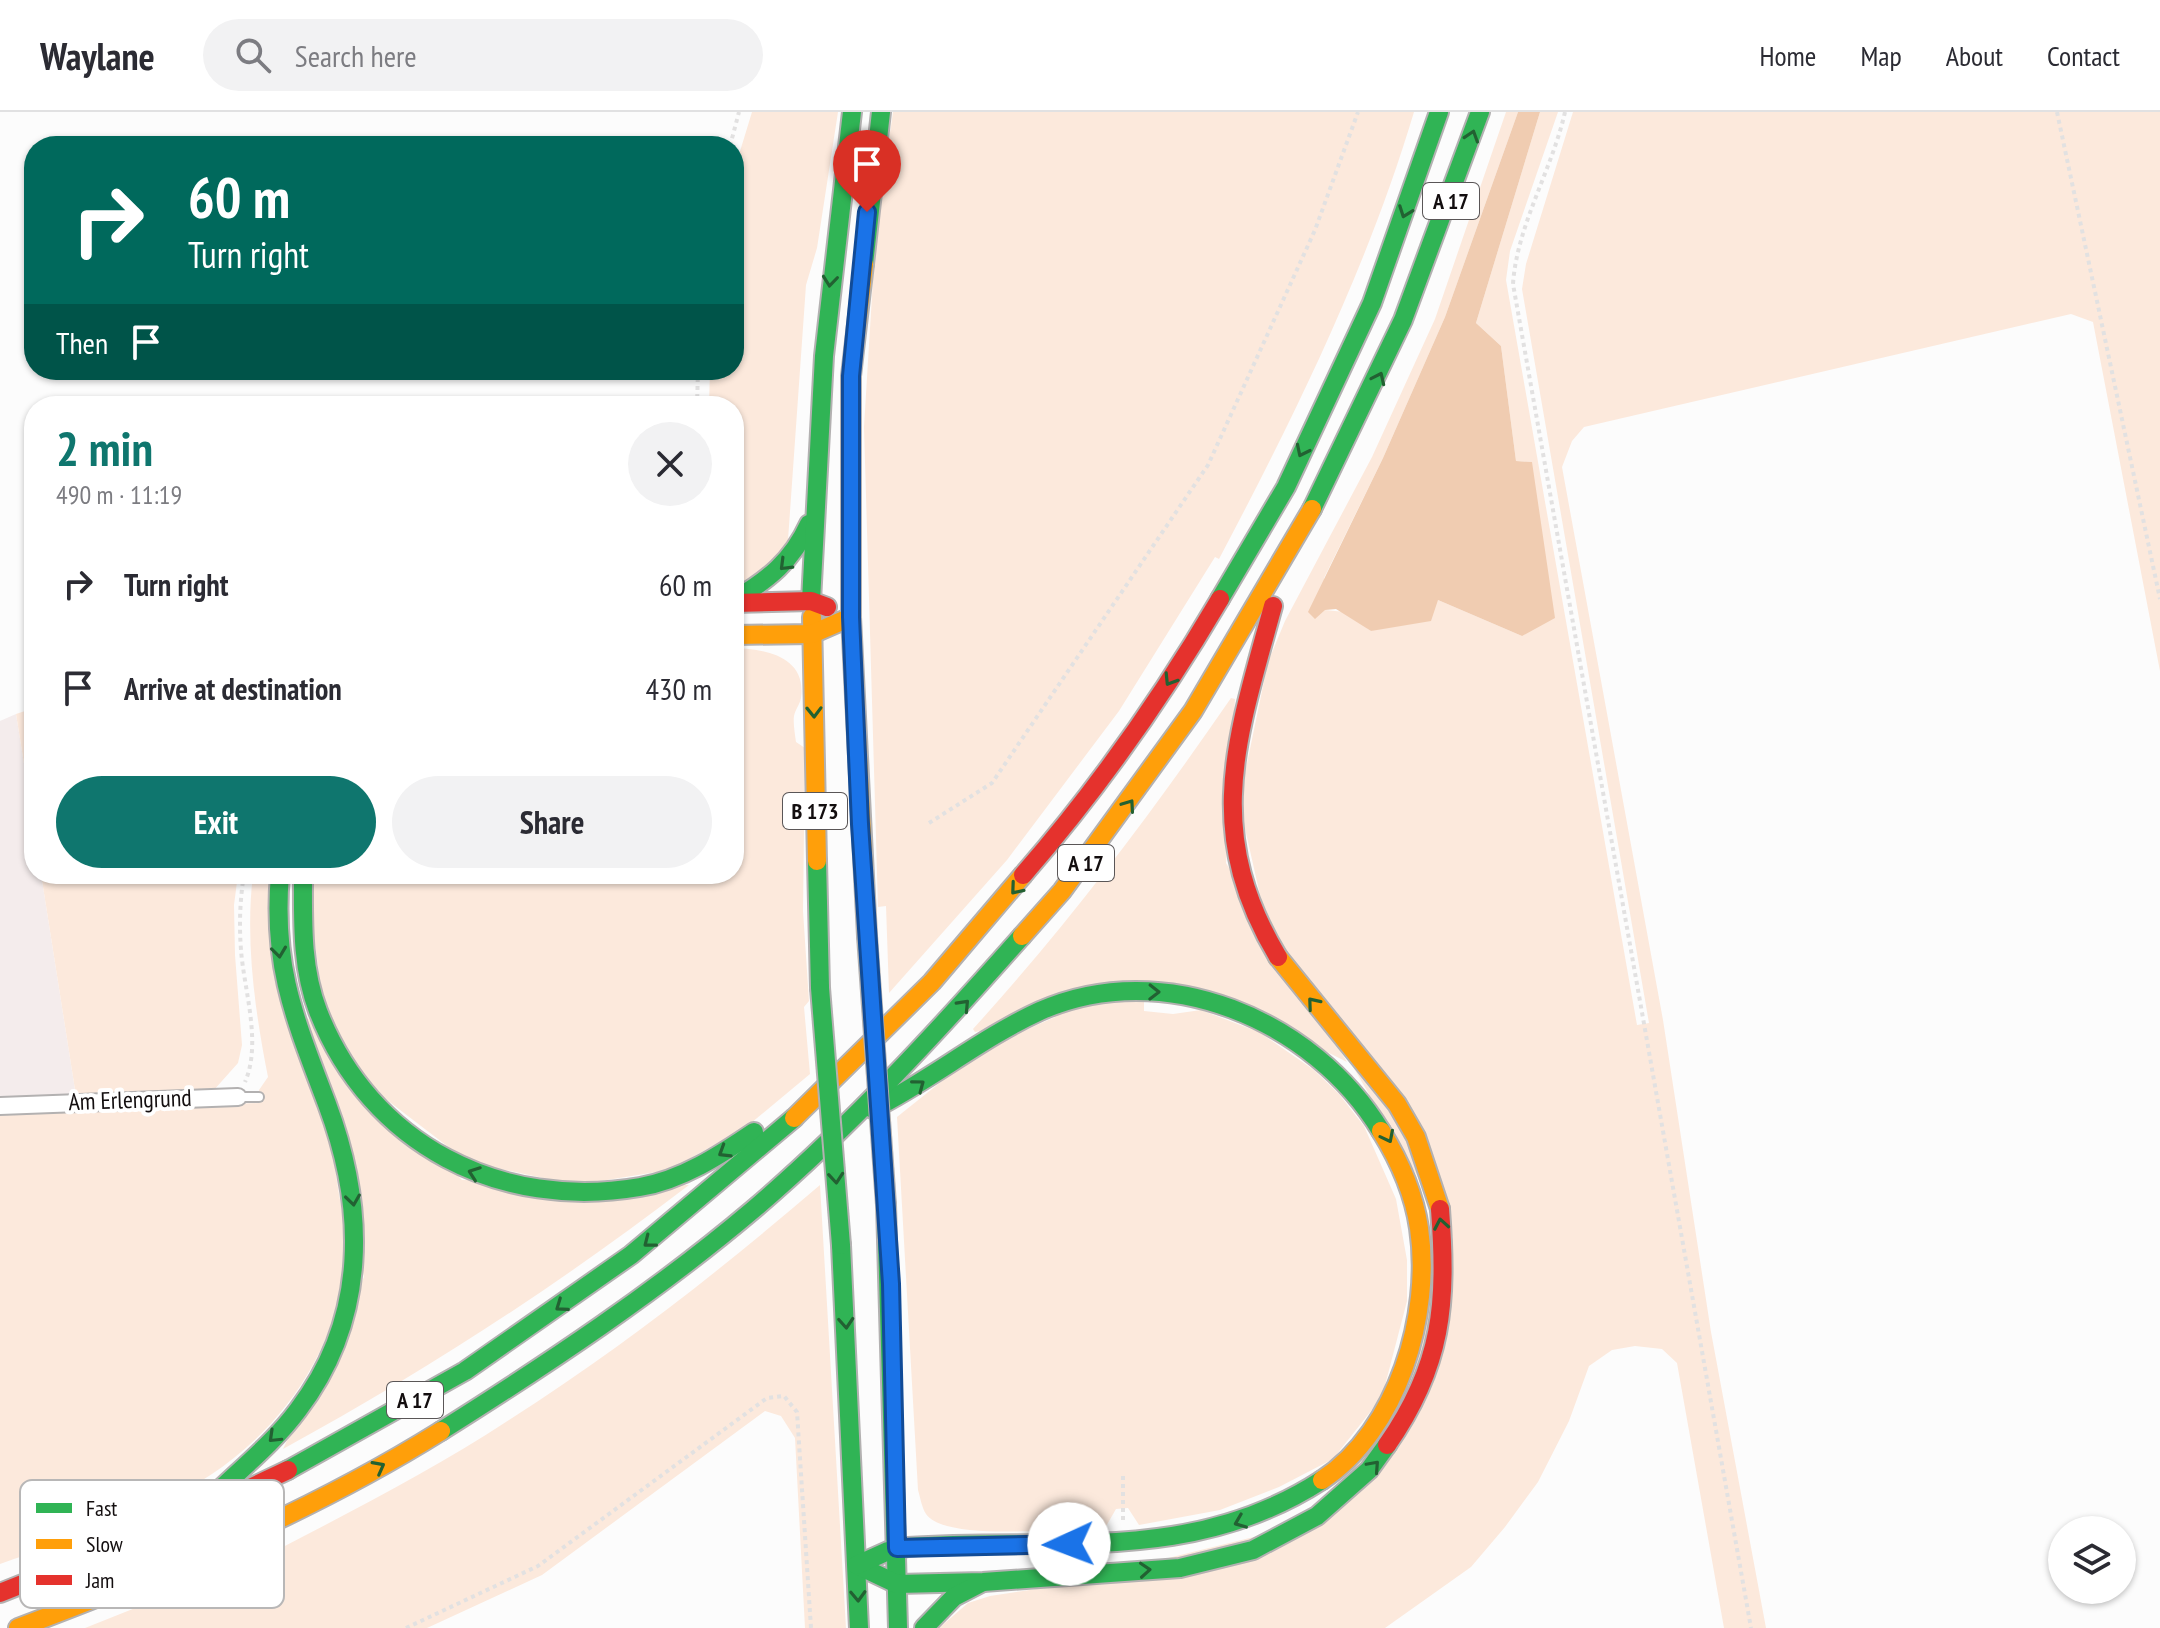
<!DOCTYPE html>
<html lang="en">
<head>
<meta charset="utf-8">
<style>
  :root { --surface:#fff; --page:#f2f2f3; --text:#2b2b33; --muted:#7c7c81; --line:#e1e1e2; --accent:#0f766e }
  body { margin:0; font-family:"PT Sans Narrow",sans-serif; background:var(--page); color:var(--text); height:100vh; display:flex; flex-direction:column; font-size:30px; white-space:nowrap }
  * { box-sizing:border-box; margin:0 }
  p { font-size:26px; color:var(--muted) }
  .icon { flex:none; width:44px; height:44px; fill:none; stroke:currentColor; stroke-width:2; stroke-linecap:round; stroke-linejoin:round }
  .map { position:relative; flex:1; overflow:hidden }
  .side { position:absolute; left:24px; top:284px; width:720px; height:488px; display:flex; flex-direction:column; background:var(--surface); border-radius:32px; box-shadow:0 2px 6px #0004 }
  .side>* { flex:none }
  .top-card { position:absolute; left:24px; top:24px; width:720px; height:244px; border-radius:32px; box-shadow:0 2px 6px #0004; background:#00695c; color:#fff; overflow:hidden }
  .tools { position:absolute; left:2048px; top:1404px; display:grid; gap:16px }
  .tools a { display:grid; place-items:center; width:88px; height:88px; border-radius:50%; background:var(--surface); box-shadow:0 2px 6px #0004; font-size:40px }
  .pin { position:absolute; display:grid; place-items:center; width:68px; height:68px; color:#fff; margin:-82px -34px; border-radius:50% 50% 50% 0; rotate:-45deg; box-shadow:0 0 8px #0007 }
  .pin .icon { rotate:45deg }
  .me { position:absolute; width:88px; margin:-44px; rotate:268deg; stroke-linejoin:round; filter:drop-shadow(0 0 6px #0008) }
  .turn { display:flex; align-items:center; gap:28px; height:168px; padding:0 32px; font-size:36px }
  .turn .icon { width:104px; height:104px; stroke-width:2.5 }
  .turn b { display:block; font-size:56px; line-height:68px }
  .then { display:flex; align-items:center; height:76px; padding:0 32px; background:#0003; gap:16px; font-size:30px }
  .round { display:grid; place-items:center; flex:none; width:84px; height:84px; border-radius:42px; background:var(--page) }
  .summary { display:flex; align-items:center; justify-content:space-between; height:136px; padding:0 32px }
  h1 { font-size:48px; font-weight:600; line-height:60px; color:var(--accent) }
  .button { display:flex; gap:16px; margin-top:auto; padding:16px 32px }
  .button a { flex:1; height:92px; border-radius:48px; background:var(--accent); color:#fff; font-size:32px; font-weight:600; line-height:92px; text-align:center }
  .button a+a { background:var(--page); color:var(--text) }
  ul { padding:0; list-style:none }
  li { display:flex; align-items:center; gap:24px; height:104px; padding:0 32px }
  li div { flex:1 }
  li b { display:block; font-size:30px }
  li em { font-style:normal }
  header { display:flex; align-items:center; gap:48px; box-sizing:border-box; height:112px; padding:0 40px; background:var(--surface); border-bottom:2px solid var(--line) }
  header strong { font-size:38px }
  nav { display:flex; gap:44px; margin-inline-start:auto; font-size:28px }
  .search { width:560px; height:72px; background:var(--page); display:flex; align-items:center; gap:20px; box-sizing:border-box; padding:0 28px; border-radius:44px; color:var(--muted); font-size:30px }
  .map>svg:first-child { display:block }
  .built { fill:#f4ecec }
  .green { fill:#fce9dc }
  .forest { fill:#f0ccb1 }
  .lines { fill:none; stroke-linecap:round; stroke-linejoin:round }
  .lane-casing { stroke:#b3b1b1; stroke-width:12 }
  .street-casing { stroke:#b3b1b1; stroke-width:20 }
  .fast-casing { stroke:#b3b1b1; stroke-width:22 }
  .slow-casing { stroke:#b3b1b1; stroke-width:22 }
  .jam-casing { stroke:#b3b1b1; stroke-width:22 }
  .path { stroke:#e2e1e1; stroke-width:4; stroke-dasharray:4 4; stroke-linecap:butt }
  .lane { stroke:#fff; stroke-width:8 }
  .street { stroke:#fff; stroke-width:16 }
  .fast { stroke:#30b455; stroke-width:18 }
  .slow { stroke:#ff9f0a; stroke-width:18 }
  .jam { stroke:#e5322d; stroke-width:18 }
  .fast-bridge-casing { stroke:#b3b1b1; stroke-width:22; stroke-linecap:butt }
  .fast-bridge { stroke:#30b455; stroke-width:18 }
  .oneway { stroke:#226132 }
  .route-casing { stroke:#114b97; stroke-width:20 }
  .route { stroke:#1a73e8; stroke-width:14 }
  .labels { text-anchor:middle; stroke-width:8; stroke-linejoin:round; paint-order:stroke }
  .shield { fill:#fff; stroke:#5a5657; stroke-width:2 }
  .shield-label { font-size:22px; font-weight:bold; fill:#130e0f }
  .street-label { font-size:24px; fill:#130e0f; stroke:#fff }
  .key { fill:#fff; stroke:#b8b7b7; stroke-width:2 }
  .key-label { font-size:22px; fill:#130e0f }
</style>
</head>
<body>
<header>
<strong>Waylane</strong>
<div class="search"><svg class="icon" aria-label="search" viewBox="0 0 24 24"><circle cx="10" cy="10" r="6"/><path d="M15 15l6 6"/></svg>Search here</div>
<nav><a>Home</a><a>Map</a><a>About</a><a>Contact</a></nav>
</header>
<div class="map">
<svg width="2160" height="1516" viewBox="0 0 2160 1516">
  <rect width="100%" height="100%" fill="#fcfcfc"/>
  <polygon class="built" points="16,602 34,714 34,762 41,762 76,984 0,987 0,609"/>
  <g class="green">
    <polygon points="752,0 838,0 817,136 806,173 788,428 782,443 734,477 734,294 709,294 710,258 734,258 734,59"/>
    <path d="M893,0H1414C1367,157 1295,303 1219,447L1215,445L1119,599L1007,748L889,881L886,794L878,795L864,315L876,118Z"/>
    <polygon points="1506,0 1518,0 1445,205 1383,346 1324,466 1325,498 1345,500 1371,519 1438,488 1522,524 1532,350 1516,349 1501,234 1476,211 1540,0 1558,0 1510,139 1506,168 1637,913 1649,911 1522,177 1526,152 1573,0 2160,0 2160,559 2093,210 2071,202 1584,315 1572,329 1562,355 1663,908 1711,1220 1766,1516 1724,1516 1677,1251 1662,1237 1635,1234 1612,1238 1589,1254 1569,1309 1538,1370 1505,1415 1471,1455 1385,1516 939,1516 968,1491 990,1484 1050,1475 1331,1406 1453,1125 1265,805 1239,690 1268,550 1285,509 1372,345 1435,207"/>
    <path d="M734,536C764,537 807,544 801,586C800,592 795,598 794,604C793,612 795,622 796,630L805,636L803,799L809,889L804,895L810,962L745,1016L669,1058L576,1073L468,1050L370,975L324,897L309,789L312,762H734Z"/>
    <path d="M1231,586L1235,587L1226,751L1347,950L1202,877L975,920L973,917C1070,810 1149,705 1231,586Z"/>
    <polygon points="34,596 34,714 16,602"/>
    <polygon points="41,762 238,762 234,793 235,843 242,933 238,951 213,979 76,984"/>
    <path d="M253,762H268C292,866 324,970 338,1076C341,1097 348,1121 346,1142C340,1232 286,1313 212,1362C152,1402 68,1428 0,1452V1001L259,991V978L268,965C255,899 245,830 253,762Z"/>
    <path d="M1144,888V899L1173,902L1201,898L1259,920L1314,958L1339,982L1364,1014L1396,1087L1407,1148V1189L1382,1285L1333,1347L1279,1375L1220,1398L1139,1413L1128,1396L1116,1397L1105,1416C1070,1415 946,1431 926,1402C922,1396 920,1385 918,1378L897,1005L982,937L1078,895Z"/>
    <path d="M301,899L462,1068L689,1073C560,1172 426,1259 283,1337L364,1165Z"/>
    <path d="M820,1073L846,1516H805L795,1326L781,1304L765,1299L542,1463L427,1516H85L203,1469L278,1433L281,1436C358,1396 436,1356 509,1308C619,1238 721,1158 820,1073Z"/>
  </g>
  <polygon class="forest" points="1518,0 1540,0 1476,211 1501,234 1516,349 1532,350 1555,506 1522,524 1438,488 1431,509 1371,519 1336,497 1325,498 1315,507 1308,500 1383,346 1445,205"/>
  <g class="lines">
    <g class="lane-casing">
      <polyline id="lane" points="238,985 259,985"/>
    </g>
    <g class="street-casing">
      <polyline id="street" points="0,994 238,985"/>
    </g>
    <g class="fast-casing">
      <g id="fast">
        <polyline points="864,152 881,0"/>
        <polyline points="1312,397 1403,208 1480,0"/>
        <polyline points="1220,487 1286,375 1372,191 1439,0"/>
        <path d="M734,488C768,468 792,449 809,412"/>
        <polyline points="811,489 824,244 852,0"/>
        <polyline points="817,749 820,876"/>
        <path d="M303,762C303,808 301,855 318,899C370,1033 501,1099 640,1075C682,1068 720,1043 754,1020"/>
        <path d="M873,997C931,968 981,926 1040,899C1164,844 1314,908 1381,1019"/>
        <polyline points="886,1093 898,1516"/>
        <polyline points="841,1133 859,1516"/>
        <path d="M441,1319C549,1251 656,1180 754,1097C851,1014 938,919 1022,824"/>
        <polyline points="288,1358 465,1259 631,1143 794,1006"/>
        <path d="M208,1389C238,1359 273,1332 298,1298C368,1206 366,1096 327,992C295,907 272,855 280,762"/>
        <polyline points="857,1453 897,1472 983,1470 1180,1456 1253,1438 1317,1404 1369,1358 1387,1333"/>
        <path d="M857,1453L888,1439L908,1435C1055,1425 1191,1453 1322,1368"/>
        <polyline points="924,1516 954,1485 981,1471"/>
      </g>
    </g>
    <g class="slow-casing">
      <g id="slow">
        <polyline points="812,505 817,749"/>
        <polyline points="851,505 867,824"/>
        <polyline points="851,505 851,264 864,152"/>
        <polyline points="734,523 812,522 851,505"/>
        <polyline points="1022,824 1062,779 1193,599 1312,397"/>
        <polyline points="1278,845 1397,992 1416,1025 1440,1097"/>
        <polyline points="794,1006 932,870 1023,763"/>
        <path d="M1322,1368C1398,1318 1432,1202 1419,1116C1414,1082 1399,1048 1381,1019"/>
        <path d="M18,1516C164,1461 308,1402 441,1319"/>
      </g>
    </g>
    <g class="jam-casing">
      <g id="jam">
        <polyline points="734,491 811,489 827,495"/>
        <path d="M1273,494C1237,626 1202,718 1278,845"/>
        <path d="M1023,763C1097,678 1163,584 1220,487"/>
        <path d="M1387,1333C1443,1253 1447,1191 1440,1097"/>
        <polyline points="0,1481 180,1409 288,1358"/>
      </g>
    </g>
    <g class="path">
      <path d="M1565,0C1552,58 1517,113 1513,172L1751,1516"/>
      <polyline points="2057,0 2160,487"/>
      <polyline points="730,34 739,0"/>
      <polyline points="697,294 698,258"/>
      <polyline points="929,711 992,671 1208,353 1315,118 1358,0"/>
      <path d="M244,762C240,788 239,812 241,838C244,878 262,931 245,970"/>
      <polyline points="1123,1408 1123,1364"/>
      <polyline points="406,1516 538,1454 767,1286 784,1284 797,1300 811,1516"/>
    </g>
    <use href="#lane" class="lane"/>
    <use href="#street" class="street"/>
    <use href="#fast" class="fast"/>
    <use href="#slow" class="slow"/>
    <use href="#jam" class="jam"/>
    <g class="fast-bridge-casing">
      <g id="fast-bridge">
        <polyline points="867,824 886,1093"/>
        <polyline points="820,876 841,1133"/>
      </g>
    </g>
    <use href="#fast-bridge" class="fast-bridge"/>
  </g>
  <defs><path id="oneway-chevron" d="M-2-3.5L2.5 0L-2 3.5" fill="none" stroke-width="1.6" stroke-linecap="round" stroke-linejoin="round" transform="scale(2)"/></defs>
  <g class="oneway">
    <use href="#oneway-chevron" transform="translate(1472 24) rotate(-72)"/>
    <use href="#oneway-chevron" transform="translate(1405 100) rotate(110)"/>
    <use href="#oneway-chevron" transform="translate(830 169) rotate(96)"/>
    <use href="#oneway-chevron" transform="translate(1379 266) rotate(-65)"/>
    <use href="#oneway-chevron" transform="translate(1302 339) rotate(116)"/>
    <use href="#oneway-chevron" transform="translate(785 453) rotate(135)"/>
    <use href="#oneway-chevron" transform="translate(1170 568) rotate(122)"/>
    <use href="#oneway-chevron" transform="translate(814 600) rotate(89)"/>
    <use href="#oneway-chevron" transform="translate(1129 693) rotate(-55)"/>
    <use href="#oneway-chevron" transform="translate(1016 777) rotate(130)"/>
    <use href="#oneway-chevron" transform="translate(279 840) rotate(83)"/>
    <use href="#oneway-chevron" transform="translate(1154 880) rotate(1)"/>
    <use href="#oneway-chevron" transform="translate(1313 891) rotate(-130)"/>
    <use href="#oneway-chevron" transform="translate(964 893) rotate(-47)"/>
    <use href="#oneway-chevron" transform="translate(919 973) rotate(-37)"/>
    <use href="#oneway-chevron" transform="translate(1388 1025) rotate(63)"/>
    <use href="#oneway-chevron" transform="translate(724 1040) rotate(148)"/>
    <use href="#oneway-chevron" transform="translate(474 1061) rotate(-160)"/>
    <use href="#oneway-chevron" transform="translate(836 1066) rotate(85)"/>
    <use href="#oneway-chevron" transform="translate(353 1088) rotate(82)"/>
    <use href="#oneway-chevron" transform="translate(1441 1112) rotate(-100)"/>
    <use href="#oneway-chevron" transform="translate(649 1130) rotate(142)"/>
    <use href="#oneway-chevron" transform="translate(561 1194) rotate(145)"/>
    <use href="#oneway-chevron" transform="translate(846 1211) rotate(86)"/>
    <use href="#oneway-chevron" transform="translate(274 1325) rotate(136)"/>
    <use href="#oneway-chevron" transform="translate(1374 1354) rotate(-48)"/>
    <use href="#oneway-chevron" transform="translate(379 1355) rotate(-28)"/>
    <use href="#oneway-chevron" transform="translate(1240 1410) rotate(158)"/>
    <use href="#oneway-chevron" transform="translate(1145 1458) rotate(-4)"/>
    <use href="#oneway-chevron" transform="translate(858 1484) rotate(88)"/>
  </g>
  <g class="lines">
    <g class="route-casing">
      <polyline id="route" points="867,100 851,264 851,505 860,712 891,1172 897,1436 1069,1432"/>
    </g>
    <use href="#route" class="route"/>
  </g>
  <g class="labels">
    <g class="shield">
      <rect x="1423" y="71" width="56" height="36" rx="6"/>
      <rect x="783" y="681" width="64" height="36" rx="6"/>
      <rect x="1058" y="733" width="56" height="36" rx="6"/>
      <rect x="387" y="1270" width="56" height="36" rx="6"/>
    </g>
    <g class="shield-label">
      <text x="1451" y="97">A 17</text>
      <text x="815" y="707">B 173</text>
      <text x="1086" y="759">A 17</text>
      <text x="415" y="1296">A 17</text>
    </g>
    <g class="street-label">
      <text transform="translate(130 988) rotate(-2)" y="8">Am Erlengrund</text>
    </g>
  </g>
  <rect x="20" y="1368" width="264" height="128" rx="12" class="key"/>
  <rect x="36" y="1391" width="36" height="10" fill="#30b455"/>
  <rect x="36" y="1427" width="36" height="10" fill="#ff9f0a"/>
  <rect x="36" y="1463" width="36" height="10" fill="#e5322d"/>
  <g class="key-label">
    <text x="86" y="1404">Fast</text>
    <text x="86" y="1440">Slow</text>
    <text x="86" y="1476">Jam</text>
  </g>
</svg>
<div class="tools">
<a><svg class="icon" aria-label="layers" viewBox="0 0 24 24"><path d="M12 4l9 5-9 5-9-5zM3 14l9 5 9-5"/></svg></a>
</div>
<div class="pin" style="left:867px;top:100px;background:#d93025"><svg class="icon" aria-label="arrive" viewBox="0 0 24 24"><path d="M6 21V4h12l-3 4 3 4H6"/></svg></div>
<svg class="me" style="left:1069px;top:1432px" viewBox="-20 -20 40 40"><circle r="19" fill="#fff"/><path d="M0-13L10 11 0 6-10 11z" fill="#1a73e8"/></svg>
<div class="top-card">
<div class="turn"><svg class="icon" aria-label="right" viewBox="0 0 24 24"><path d="M7 20v-9h11M14 6l5 5-5 5"/></svg><div><b>60 m</b>Turn right</div></div>
<div class="then">Then<svg class="icon" aria-label="arrive" viewBox="0 0 24 24"><path d="M6 21V4h12l-3 4 3 4H6"/></svg></div>
</div>
<section class="side">
<div class="summary"><div><h1>2 min</h1><p>490 m · 11:19</p></div><a class="round"><svg class="icon" aria-label="close" viewBox="0 0 24 24"><path d="M6 6l12 12M18 6L6 18"/></svg></a></div>
<ul>
<li><svg class="icon" aria-label="right" viewBox="0 0 24 24"><path d="M7 20v-9h11M14 6l5 5-5 5"/></svg><div><b>Turn right</b></div><em>60 m</em></li>
<li><svg class="icon" aria-label="arrive" viewBox="0 0 24 24"><path d="M6 21V4h12l-3 4 3 4H6"/></svg><div><b>Arrive at destination</b></div><em>430 m</em></li>
</ul>
<div class="button"><a>Exit</a><a>Share</a></div>
</section>
</div>
</body>
</html>
